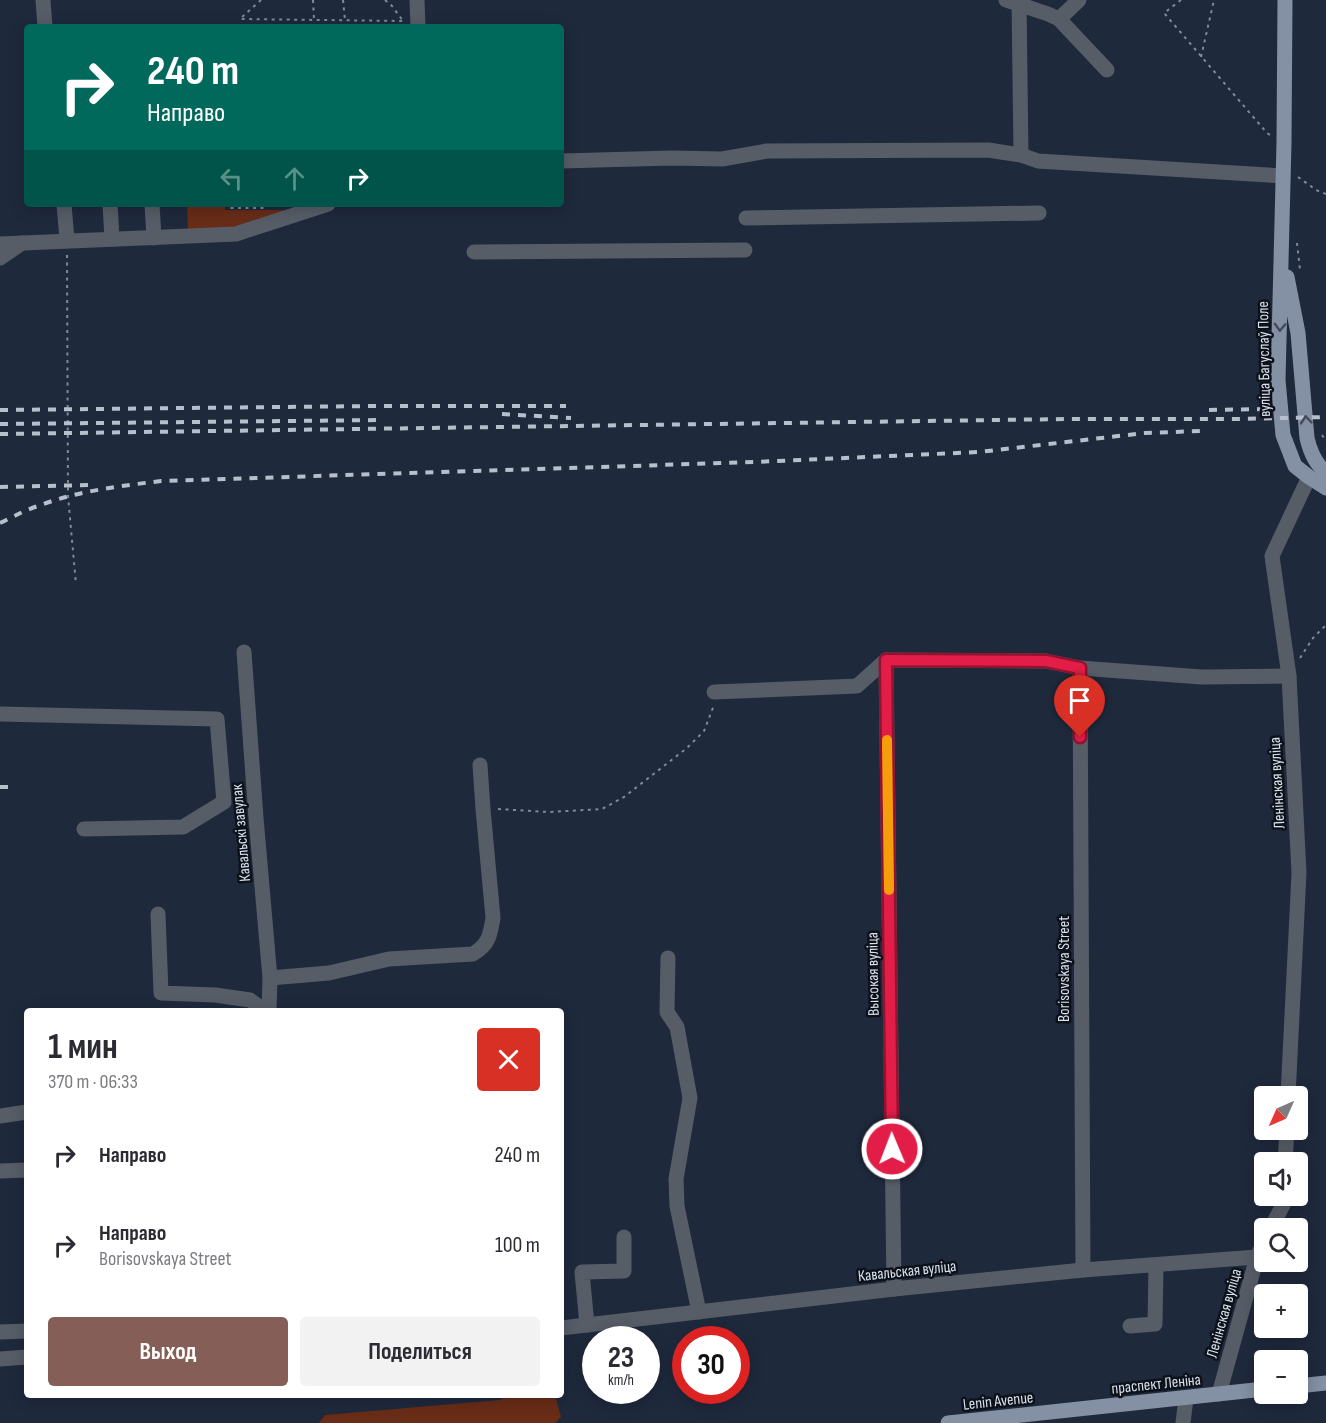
<!DOCTYPE html>
<html lang="ru">
<head>
<meta charset="utf-8">
<style>
  :root { --surface:#fff; --page:#f2f2f3; --text:#2b2b33; --muted:#7c7c81; --accent:#855f57 }
  body { margin:0; font-family:"Sofia Sans Condensed",sans-serif; background:var(--page); color:var(--text); height:100vh; display:flex; flex-direction:column; font-size:22px; white-space:nowrap }
  * { box-sizing:border-box; margin:0 }
  p { font-size:20px; color:var(--muted) }
  .icon { flex:none; width:33px; height:33px; fill:none; stroke:currentColor; stroke-width:2; stroke-linecap:round; stroke-linejoin:round }
  .map { position:relative; flex:1; overflow:hidden }
  .details { position:absolute; left:24px; top:1008px; width:540px; height:390px; display:flex; flex-direction:column; background:var(--surface); border-radius:6px; box-shadow:0 3px 15px #0003 }
  .details>* { flex:none }
  .guide { position:absolute; left:24px; top:24px; width:540px; height:183px; border-radius:6px; box-shadow:0 3px 15px #0003; background:#00695c; color:#fff; overflow:hidden }
  .needle { width:39px; rotate:225deg }
  .buttons { position:absolute; left:1254px; top:1086px; display:grid; gap:12px }
  .buttons a { display:grid; place-items:center; width:54px; height:54px; border-radius:6px; background:var(--surface); box-shadow:0 3px 15px #0003; font-size:30px }
  .speed { position:absolute; left:582px; top:1326px; display:flex; gap:12px; font-size:30px; font-weight:700; text-align:center }
  .speed>* { display:grid; place-content:center; width:78px; height:78px; border-radius:50%; background:var(--surface); box-shadow:0 3px 15px #0003; line-height:1 }
  .speed small { font-size:15px; font-weight:400 }
  .speed .limit { border:9px solid #d22; background:#fff; color:#111 }
  .pin { position:absolute; display:grid; place-items:center; width:51px; height:51px; color:#fff; margin:-62px -26px; border-radius:50% 50% 50% 0; rotate:-45deg; box-shadow:0 0 6px #0007 }
  .pin .icon { rotate:45deg }
  .me { position:absolute; width:66px; margin:-33px; rotate:359deg; stroke-linejoin:round; filter:drop-shadow(0 0 4px #0008) }
  .turn { display:flex; align-items:center; gap:21px; height:126px; padding:0 24px; font-size:27px }
  .turn .icon { width:78px; height:78px; stroke-width:2.5 }
  .turn b { display:block; font-size:42px; line-height:51px }
  .lanes { display:flex; align-items:center; height:57px; padding:0 24px; background:#0003; justify-content:center; gap:30px; direction:ltr }
  .lanes .off { opacity:.35 }
  .round { display:grid; place-items:center; flex:none; width:63px; height:63px; border-radius:6px; background:var(--page) }
  .headline { display:flex; align-items:center; justify-content:space-between; height:102px; padding:0 24px }
  h1 { font-size:36px; font-weight:700; line-height:45px }
  .primary-button { display:flex; gap:12px; margin-top:auto; padding:12px 24px }
  .primary-button a { flex:1; height:69px; border-radius:6px; background:var(--accent); color:#fff; font-size:24px; font-weight:700; line-height:69px; text-align:center }
  .primary-button a+a { background:var(--page); color:var(--text) }
  ul { padding:0; list-style:none }
  li { display:flex; align-items:center; gap:18px; height:90px; padding:0 24px }
  li div { flex:1 }
  li b { display:block; font-size:22px }
  li em { font-style:normal }
  .map>svg:first-child { display:block }
  .green { fill:#682c17 }
  .lines { fill:none; stroke-linecap:round; stroke-linejoin:round }
  .path { stroke:#818a9a; stroke-width:2; stroke-dasharray:3 4.5; stroke-linecap:butt }
  .minor { stroke:#575d67; stroke-width:15 }
  .major { stroke:#8490a4; stroke-width:15 }
  .rail { stroke:#b7bfcd; stroke-width:4; stroke-dasharray:8 8; stroke-linecap:butt }
  .oneway { stroke:#434b58 }
  .route-casing { stroke:#92132f; stroke-width:15 }
  .route { stroke:#e11d48; stroke-width:10 }
  .slow { stroke:#f59e0b; stroke-width:10 }
  .labels { text-anchor:middle; stroke-width:5; stroke-linejoin:round; paint-order:stroke }
  .street-label { font-size:16px; fill:#d9e0ed; stroke:#0d121a }
</style>
</head>
<body>
<div class="map">
<svg width="1326" height="1423" viewBox="0 0 1326 1423">
  <rect width="100%" height="100%" fill="#1e293c"/>
  <g class="green">
    <polygon points="187,204 225,204 225,210 284,210 285,214 250,226 188,231"/>
    <polygon points="510,1395 555,1395 561,1417 555,1423 319,1423 325,1415 500,1400"/>
  </g>
  <g class="lines">
    <g class="path">
      <polyline points="261,0 240,19 403,21"/>
      <polyline points="313,0 314,20"/>
      <polyline points="343,0 345,20"/>
      <polyline points="385,0 392,6 403,21"/>
      <polyline points="1181,0 1164,13 1267,133 1270,135"/>
      <polyline points="1201,57 1214,0"/>
      <polyline points="1298,177 1316,190 1326,194"/>
      <polyline points="227,204 227,208 268,208"/>
      <polyline points="1297,243 1300,270"/>
      <polyline points="67,255 68,496 76,584"/>
      <polyline points="1322,435 1326,441"/>
      <polyline points="1300,658 1313,638 1326,625"/>
      <polyline points="498,809 549,812 602,809 624,797 687,748 704,731 714,705"/>
    </g>
    <g class="minor">
      <polyline points="43,0 45,27"/>
      <polyline points="417,0 418,27"/>
      <polyline points="1006,0 1048,14 1059,19 1107,70"/>
      <polyline points="1019,0 1021,155"/>
      <polyline points="1059,19 1079,0"/>
      <polyline points="561,161 672,158 722,159 767,151 988,150 1021,155 1038,161 1283,176"/>
      <polyline points="64,204 67,240"/>
      <polyline points="110,204 112,239"/>
      <polyline points="152,204 154,238"/>
      <polyline points="746,218 1039,213"/>
      <polyline points="0,244 236,234 328,204"/>
      <polyline points="474,252 745,250"/>
      <polyline points="0,258 22,243"/>
      <polyline points="244,652 256,818 270,978 269,1011"/>
      <polyline points="886,660 894,1289"/>
      <polyline points="1080,668 1083,1270"/>
      <polyline points="714,692 857,686 886,660 1046,661 1080,668 1202,677 1289,676"/>
      <polyline points="0,714 217,719 224,802 183,827 84,829"/>
      <polyline points="158,914 161,993 215,995 250,1000 265,1011"/>
      <polyline points="668,958 667,1012 677,1027 690,1098 676,1179 677,1206 699,1312"/>
      <path d="M270,978L329,973L389,959L473,954C489,944 490,936 493,918L483,809L480,765"/>
      <polyline points="1288,1096 1299,873 1289,676 1272,556 1309,477"/>
      <polyline points="0,1116 27,1112"/>
      <polyline points="1285,1162 1287,1130"/>
      <polyline points="0,1171 27,1170"/>
      <polyline points="1271,1228 1283,1205 1284,1196"/>
      <polyline points="587,1325 582,1272 624,1271 624,1237"/>
      <polyline points="1130,1326 1155,1324 1156,1265"/>
      <polyline points="561,1328 894,1289 1083,1270 1257,1257"/>
      <polyline points="0,1332 27,1331"/>
      <polyline points="0,1359 27,1357"/>
      <polyline points="1219,1394 1257,1257 1264,1242"/>
      <polyline points="1183,1423 1186,1398"/>
    </g>
    <g class="major">
      <polyline points="1285,0 1284,143 1278,380 1283,435 1295,466 1309,477 1326,488"/>
      <path d="M1287,277L1298,333L1307,438C1310,451 1315,464 1326,472"/>
      <polyline points="1298,1386 1326,1383"/>
      <polyline points="948,1423 1264,1389"/>
    </g>
    <g class="rail">
      <polyline points="0,410 373,406 566,406"/>
      <polyline points="1209,410 1272,409"/>
      <polyline points="502,414 571,418"/>
      <polyline points="0,424 384,420"/>
      <polyline points="0,434 1068,419 1239,419 1326,417"/>
      <polyline points="0,487 90,485"/>
      <path d="M0,523C13,517 25,510 38,506C77,491 120,486 161,481L755,462L979,452L1145,433L1200,431"/>
      <polyline points="0,787 13,787"/>
    </g>
  </g>
  <defs><path id="oneway-chevron" d="M-2-3.5L2.5 0L-2 3.5" fill="none" stroke-width="1.6" stroke-linecap="round" stroke-linejoin="round" transform="scale(1.5)"/></defs>
  <g class="oneway">
    <use href="#oneway-chevron" transform="translate(1280 327) rotate(92)"/>
    <use href="#oneway-chevron" transform="translate(1306 420) rotate(-95)"/>
  </g>
  <g class="lines">
    <g class="route-casing">
      <polyline id="route" points="892,1149 886,660 1046,661 1080,668 1080,737"/>
    </g>
    <use href="#route" class="route"/>
    <polyline class="slow" points="887,740 889,890"/>
  </g>
  <g class="labels">
    <g class="street-label">
      <text transform="translate(1263 359) rotate(-91)" y="6">вуліца Багуслаў Поле</text>
      <text transform="translate(1276 783) rotate(-93)" y="6">Ленінская вуліца</text>
      <text transform="translate(240 833) rotate(-95)" y="6">Кавальскі завулак</text>
      <text transform="translate(1063 969) rotate(-90)" y="6">Borisovskaya Street</text>
      <text transform="translate(872 974) rotate(-91)" y="6">Высокая вуліца</text>
      <text transform="translate(907 1270) rotate(-6)" y="6">Кавальская вуліца</text>
      <text transform="translate(1223 1313) rotate(-74)" y="6">Ленінская вуліца</text>
      <text transform="translate(1156 1383) rotate(-6)" y="6">праспект Леніна</text>
      <text transform="translate(998 1400) rotate(-6)" y="6">Lenin Avenue</text>
    </g>
  </g>
</svg>
<div class="buttons">
<a><svg class="needle" viewBox="-14 -14 28 28"><path d="M0-13l5 13h-10z" fill="#e53935"/><path d="M0 13l5-13h-10z" fill="#7c7c81"/></svg></a>
<a><svg class="icon" aria-label="sound" viewBox="0 0 24 24"><path d="M4 9h4l5-4v14l-5-4H4zM17 9q2 3 0 6"/></svg></a>
<a><svg class="icon" aria-label="search" viewBox="0 0 24 24"><circle cx="10" cy="10" r="6"/><path d="M15 15l6 6"/></svg></a>
<a>+</a>
<a>−</a>
</div>
<div class="speed"><div>23<small>km/h</small></div><div class="limit">30</div></div>
<div class="pin" style="left:1080px;top:737px;background:#d93025"><svg class="icon" aria-label="arrive" viewBox="0 0 24 24"><path d="M6 21V4h12l-3 4 3 4H6"/></svg></div>
<svg class="me" style="left:892px;top:1149px" viewBox="-20 -20 40 40"><circle r="17" fill="#e11d48" stroke="#fff" stroke-width="3"/><path d="M0-11L8 9 0 5-8 9z" fill="#fff"/></svg>
<div class="guide">
<div class="turn"><svg class="icon" aria-label="right" viewBox="0 0 24 24"><path d="M7 20v-9h11M14 6l5 5-5 5"/></svg><div><b>240 m</b>Направо</div></div>
<div class="lanes"><svg class="icon off" aria-label="left" viewBox="0 0 24 24"><path d="M17 20v-9H6M10 6l-5 5 5 5"/></svg><svg class="icon off" aria-label="ahead" viewBox="0 0 24 24"><path d="M12 20V5M6 11l6-6 6 6"/></svg><svg class="icon" aria-label="right" viewBox="0 0 24 24"><path d="M7 20v-9h11M14 6l5 5-5 5"/></svg></div>
</div>
<section class="details">
<div class="headline"><div><h1>1 мин</h1><p>370 m · 06:33</p></div><a class="round" style="background:#d93025;color:#fff"><svg class="icon" aria-label="close" viewBox="0 0 24 24"><path d="M6 6l12 12M18 6L6 18"/></svg></a></div>
<ul>
<li><svg class="icon" aria-label="right" viewBox="0 0 24 24"><path d="M7 20v-9h11M14 6l5 5-5 5"/></svg><div><b>Направо</b></div><em>240 m</em></li>
<li><svg class="icon" aria-label="right" viewBox="0 0 24 24"><path d="M7 20v-9h11M14 6l5 5-5 5"/></svg><div><b>Направо</b><p>Borisovskaya Street</p></div><em>100 m</em></li>
</ul>
<div class="primary-button"><a>Выход</a><a>Поделиться</a></div>
</section>
</div>
</body>
</html>
